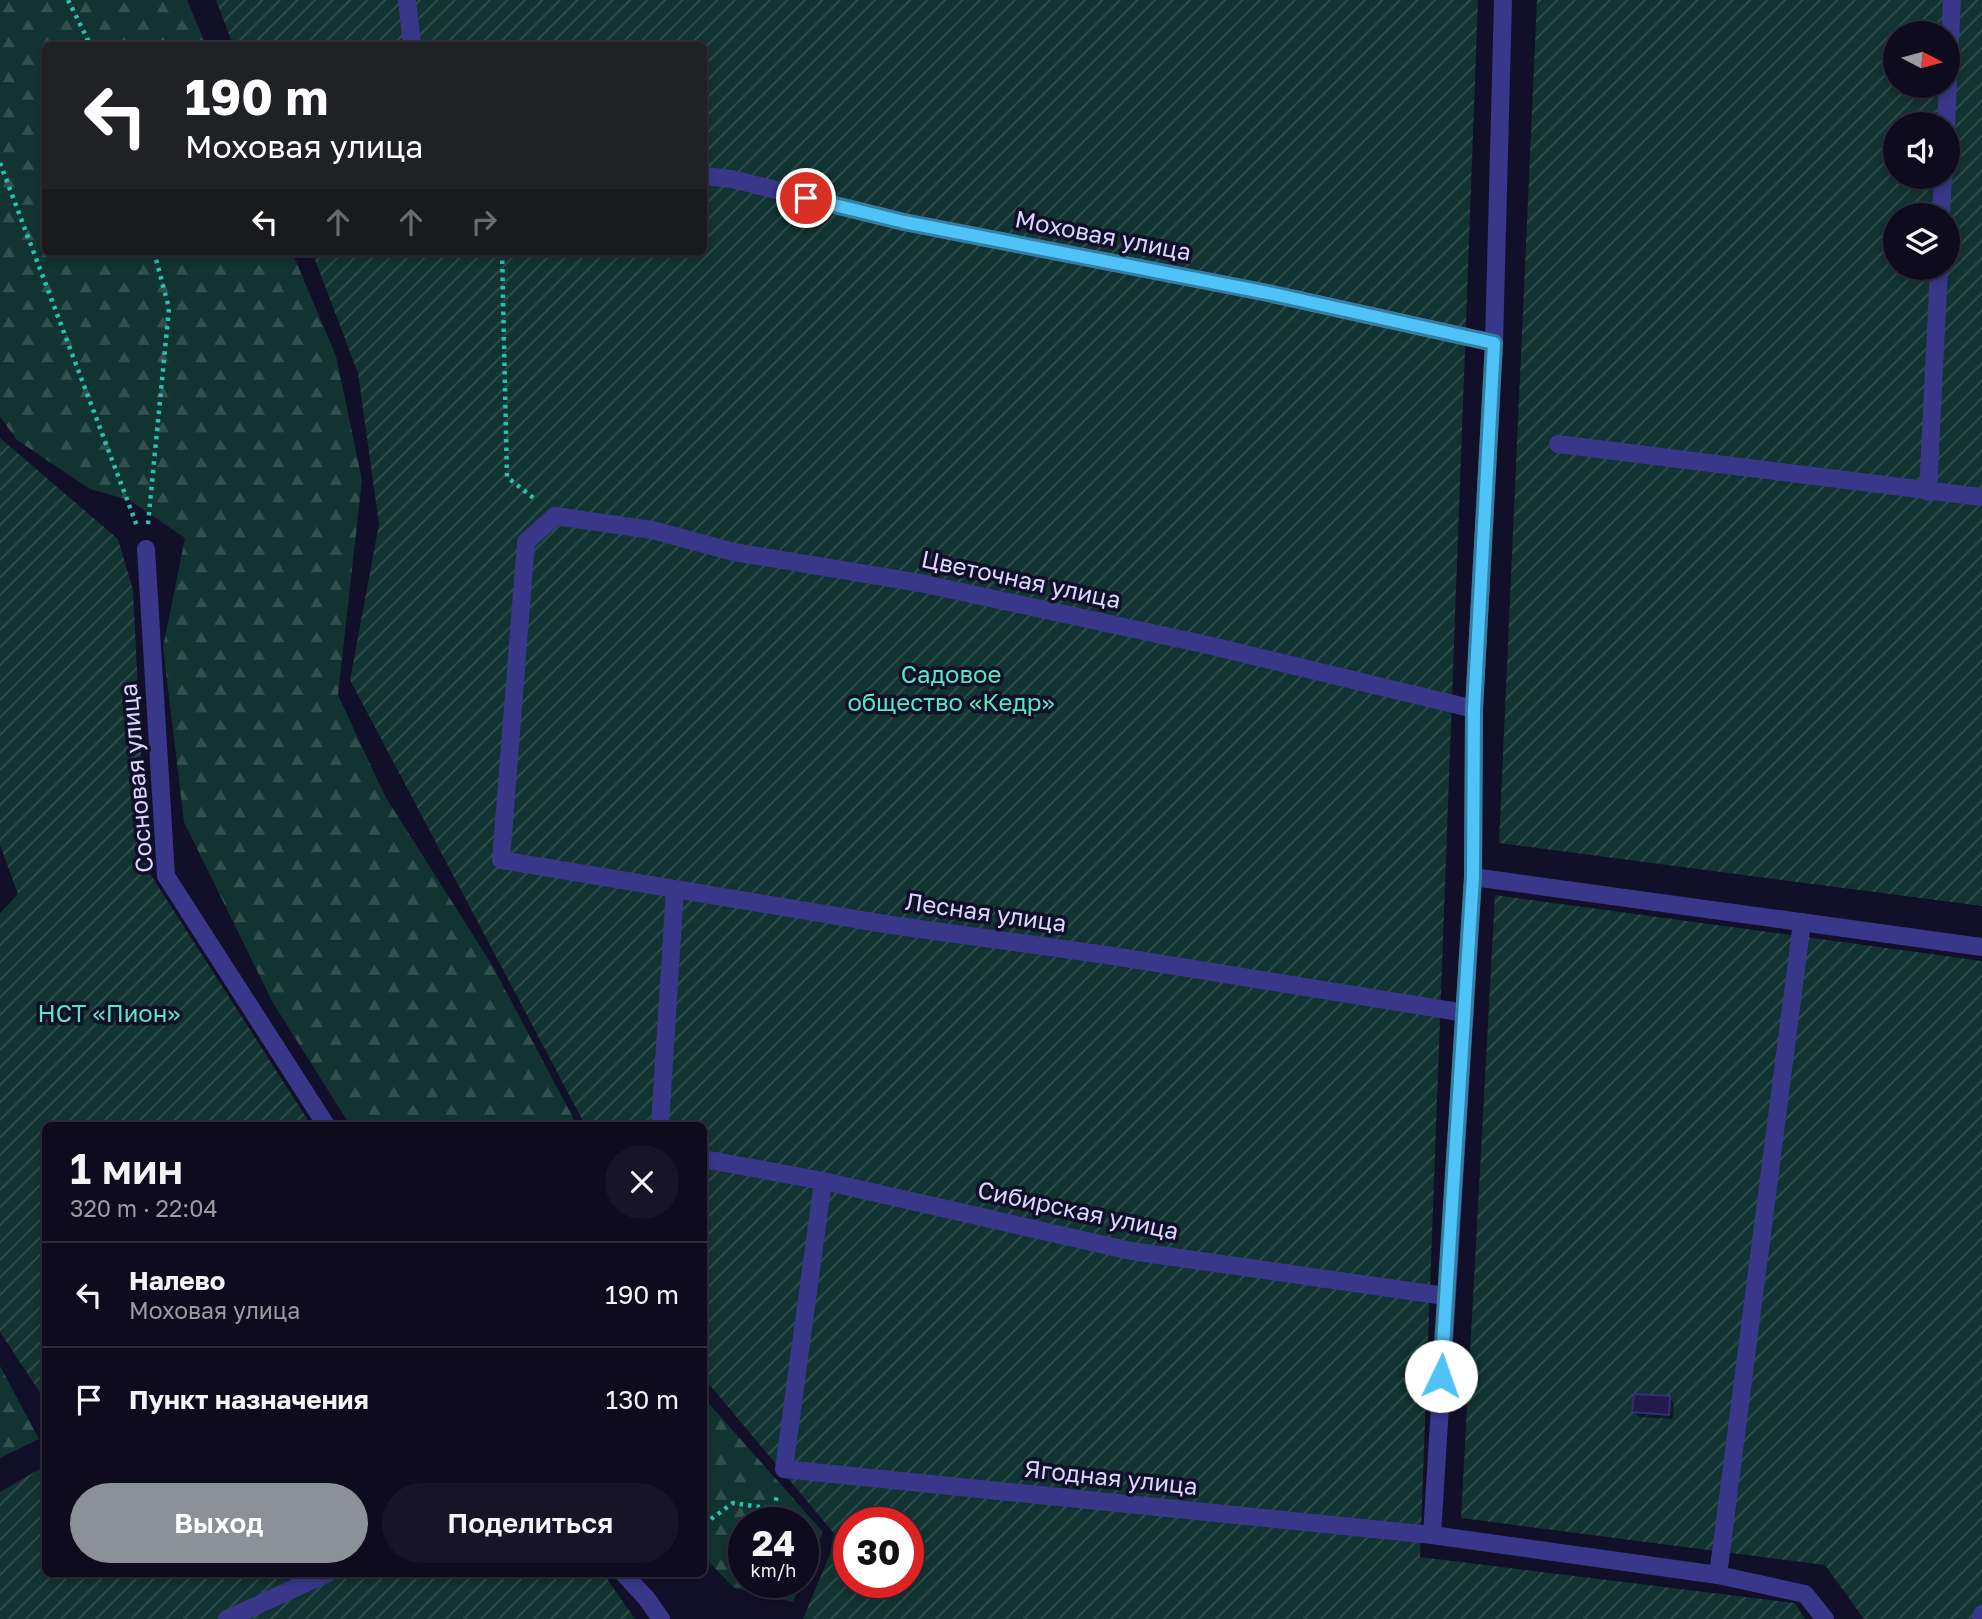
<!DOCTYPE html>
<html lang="ru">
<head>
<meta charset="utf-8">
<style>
  :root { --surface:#0e0b1e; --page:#171427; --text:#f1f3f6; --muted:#9b9ba4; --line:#2e2b3c; --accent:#8c9099 }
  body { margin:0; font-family:"Golos Text",sans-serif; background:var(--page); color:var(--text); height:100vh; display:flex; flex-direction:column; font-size:26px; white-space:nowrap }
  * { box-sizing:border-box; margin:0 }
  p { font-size:23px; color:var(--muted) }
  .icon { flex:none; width:38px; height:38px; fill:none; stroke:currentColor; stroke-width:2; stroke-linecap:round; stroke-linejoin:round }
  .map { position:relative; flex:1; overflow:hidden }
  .panel { position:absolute; left:42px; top:1122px; width:665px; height:455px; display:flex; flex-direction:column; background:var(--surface); border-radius:10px; box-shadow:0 4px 10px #0003,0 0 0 2px var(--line) }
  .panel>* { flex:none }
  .banner { position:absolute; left:42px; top:42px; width:665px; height:214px; border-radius:10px; box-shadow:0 4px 10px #0003,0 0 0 2px var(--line); background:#202124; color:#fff; overflow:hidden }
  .needle { width:46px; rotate:96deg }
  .fabs { position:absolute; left:1883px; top:21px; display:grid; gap:14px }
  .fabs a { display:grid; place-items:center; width:77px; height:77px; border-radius:50%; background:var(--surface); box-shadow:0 4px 10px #0003,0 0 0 2px var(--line); font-size:35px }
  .speed { position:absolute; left:728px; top:1507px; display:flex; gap:14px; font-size:35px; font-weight:700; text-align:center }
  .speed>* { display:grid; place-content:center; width:91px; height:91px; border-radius:50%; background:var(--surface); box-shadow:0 4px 10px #0003,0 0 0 2px var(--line); line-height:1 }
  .speed small { font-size:18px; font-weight:400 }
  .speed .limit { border:10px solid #d22; background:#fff; color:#111 }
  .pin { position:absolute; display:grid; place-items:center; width:60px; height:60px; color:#fff; margin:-30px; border:4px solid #fff; border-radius:50%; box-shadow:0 2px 7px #0007 }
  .me { position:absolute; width:77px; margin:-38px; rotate:3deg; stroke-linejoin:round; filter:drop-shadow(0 0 5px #0008) }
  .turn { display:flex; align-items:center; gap:24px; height:147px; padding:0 28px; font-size:32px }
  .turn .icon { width:91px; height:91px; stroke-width:2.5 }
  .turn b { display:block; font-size:49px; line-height:60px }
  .lanes { display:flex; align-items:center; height:66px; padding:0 28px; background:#0003; justify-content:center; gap:35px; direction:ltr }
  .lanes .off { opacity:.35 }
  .round { display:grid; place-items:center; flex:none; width:74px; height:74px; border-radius:37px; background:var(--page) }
  .head { display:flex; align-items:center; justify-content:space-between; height:119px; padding:0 28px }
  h1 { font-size:42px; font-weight:600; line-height:52px }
  .primary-button { display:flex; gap:14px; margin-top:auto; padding:14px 28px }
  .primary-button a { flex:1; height:80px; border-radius:42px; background:var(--accent); color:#fff; font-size:28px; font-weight:600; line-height:80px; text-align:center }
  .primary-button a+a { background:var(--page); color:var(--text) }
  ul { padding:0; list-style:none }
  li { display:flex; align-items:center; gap:21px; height:105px; padding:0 28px; border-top:2px solid var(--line) }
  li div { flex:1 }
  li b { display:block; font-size:26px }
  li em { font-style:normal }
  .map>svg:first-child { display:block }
  .forest { fill:url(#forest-firs) }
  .garden { fill:url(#garden-furrows); fill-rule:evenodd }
  .shadow { fill:#0007 }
  .building { fill:#221a4a; stroke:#382a78; stroke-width:2 }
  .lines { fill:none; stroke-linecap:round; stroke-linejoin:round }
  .path { stroke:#29c0b3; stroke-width:4.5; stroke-dasharray:3.5 5; stroke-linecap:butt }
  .service { stroke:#38378a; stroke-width:18 }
  .minor { stroke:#38378a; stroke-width:18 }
  .route-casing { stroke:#337fa1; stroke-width:18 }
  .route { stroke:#4fc3f7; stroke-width:12 }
  .labels { text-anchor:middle; stroke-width:7; stroke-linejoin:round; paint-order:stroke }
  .street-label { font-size:24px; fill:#dad6ff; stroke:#120f28 }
  .park-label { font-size:24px; fill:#5be6c0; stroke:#120f28 }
</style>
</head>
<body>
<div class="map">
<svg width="1982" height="1619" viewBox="0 0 1982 1619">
  <defs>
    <pattern id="forest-firs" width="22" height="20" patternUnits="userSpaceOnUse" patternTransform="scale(1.75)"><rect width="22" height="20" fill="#113331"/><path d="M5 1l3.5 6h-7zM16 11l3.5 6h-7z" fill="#335050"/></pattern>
    <pattern id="garden-furrows" width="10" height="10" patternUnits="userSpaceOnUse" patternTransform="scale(1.75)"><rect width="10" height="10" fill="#113331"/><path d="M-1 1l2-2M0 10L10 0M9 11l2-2" fill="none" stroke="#335050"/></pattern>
  </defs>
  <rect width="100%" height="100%" fill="#120f28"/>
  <g class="forest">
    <polygon points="0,0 187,0 206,45 46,46 46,252 292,252 336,356 362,480 338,695 385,796 492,965 577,1125 350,1125 273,1003 184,822 163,647 185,538 129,500 90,489 17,440 0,417"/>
    <polygon points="0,1366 39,1439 0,1458"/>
    <polygon points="704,1398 823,1532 803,1577 803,1522 744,1522 744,1582 801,1582 793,1602 734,1588 704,1557"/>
  </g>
  <g class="garden">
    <path d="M216,0H1478L1420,1557L1795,1603L1805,1619H803L837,1537L704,1378V1125H585L350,680L379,524L358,373L312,252H704V46L233,45ZM849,1522H908V1582H849Z"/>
    <path d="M1537,0H1982V906L1499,843ZM1895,33H1948V86H1895ZM1895,124H1948V177H1895ZM1895,215H1948V268H1895Z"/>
    <polygon points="0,438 118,539 133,590 147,869 311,1125 46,1125 45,1400 0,1332 0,913 18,894 0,845"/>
    <polygon points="1495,895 1982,961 1982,1619 1864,1619 1825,1565 1461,1518"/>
    <polygon points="45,1466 46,1573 603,1573 635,1619 0,1619 0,1492"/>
  </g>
  <polygon class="shadow" points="1669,1398 1674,1403 1673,1419 1639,1417 1634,1412"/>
  <polygon class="building" points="1634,1394 1670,1396 1669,1415 1632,1412"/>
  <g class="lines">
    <g class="path">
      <polyline points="68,0 91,46"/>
      <polyline points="0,163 137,526"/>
      <polyline points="502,252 507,477 536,500"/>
      <polyline points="148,524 169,308 154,252"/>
      <polyline points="704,1524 733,1503 773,1509 778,1493"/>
    </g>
    <g class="service">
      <polyline points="407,0 412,46"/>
      <polyline points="1948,83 1952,0"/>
      <polyline points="1946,124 1948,86"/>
      <polyline points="704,176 732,179 904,222 1268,293 1494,343"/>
      <polyline points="1941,215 1943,177"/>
      <polyline points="1558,444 1982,497"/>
      <polyline points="1928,492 1939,268"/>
      <polyline points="146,549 166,876 326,1125"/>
      <polyline points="1465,1013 1107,955 891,925 501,860 526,542 555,516 652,530 734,552 920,583 1208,645 1474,709"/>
      <polyline points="660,1125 675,889"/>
      <polyline points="704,1159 823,1181 1131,1251 1445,1296"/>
      <polyline points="823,1181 784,1469 1432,1535"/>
      <polyline points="623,1573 647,1599 661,1619"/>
      <polyline points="1718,1575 1802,922"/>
      <polyline points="227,1619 328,1573"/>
      <polyline points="1981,1619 1982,1614"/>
    </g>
    <g class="minor">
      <polyline points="1503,0 1494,343 1474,709 1473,877 1432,1535 1718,1575 1805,1594 1825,1619"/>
      <polyline points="1473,877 1982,947"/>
    </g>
  </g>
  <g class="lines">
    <g class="route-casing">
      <polyline id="route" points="806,198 904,222 1268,293 1494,343 1474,709 1473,877 1441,1376"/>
    </g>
    <use href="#route" class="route"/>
  </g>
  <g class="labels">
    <g class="street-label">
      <text transform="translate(1103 236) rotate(11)" y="8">Моховая улица</text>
      <text transform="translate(1021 580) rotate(12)" y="8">Цветочная улица</text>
      <text transform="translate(137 778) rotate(-95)" y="8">Сосновая улица</text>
      <text transform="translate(986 913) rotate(8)" y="8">Лесная улица</text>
      <text transform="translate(1078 1211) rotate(12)" y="8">Сибирская улица</text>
      <text transform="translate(1111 1478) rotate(6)" y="8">Ягодная улица</text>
    </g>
    <g class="park-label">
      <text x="951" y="683">Садовое<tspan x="951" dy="28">общество «Кедр»</tspan></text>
      <text x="109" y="1022">НСТ «Пион»</text>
    </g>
  </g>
</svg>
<div class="fabs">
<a><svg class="needle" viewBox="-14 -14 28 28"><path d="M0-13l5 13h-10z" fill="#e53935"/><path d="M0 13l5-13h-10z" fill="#9b9ba4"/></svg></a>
<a><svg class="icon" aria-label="sound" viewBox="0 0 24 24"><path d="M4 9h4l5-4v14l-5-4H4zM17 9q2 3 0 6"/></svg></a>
<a><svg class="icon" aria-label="layers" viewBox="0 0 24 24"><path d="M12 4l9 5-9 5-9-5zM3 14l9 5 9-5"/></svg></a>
</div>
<div class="speed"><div>24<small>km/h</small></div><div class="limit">30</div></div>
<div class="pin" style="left:806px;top:198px;background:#d93025"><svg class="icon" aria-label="arrive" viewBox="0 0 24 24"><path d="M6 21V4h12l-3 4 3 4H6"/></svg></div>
<svg class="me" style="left:1441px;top:1376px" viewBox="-20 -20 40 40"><circle r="19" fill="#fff"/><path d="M0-13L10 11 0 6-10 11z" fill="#4fc3f7"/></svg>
<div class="banner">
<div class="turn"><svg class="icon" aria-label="left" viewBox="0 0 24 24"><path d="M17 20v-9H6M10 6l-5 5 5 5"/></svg><div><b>190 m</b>Моховая улица</div></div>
<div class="lanes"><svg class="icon" aria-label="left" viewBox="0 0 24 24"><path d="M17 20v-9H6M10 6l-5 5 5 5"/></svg><svg class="icon off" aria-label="ahead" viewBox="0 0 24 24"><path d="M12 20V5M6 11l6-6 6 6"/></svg><svg class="icon off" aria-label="ahead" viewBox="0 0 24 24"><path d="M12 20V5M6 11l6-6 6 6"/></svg><svg class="icon off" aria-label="right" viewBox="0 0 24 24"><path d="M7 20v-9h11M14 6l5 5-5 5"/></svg></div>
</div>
<section class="panel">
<div class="head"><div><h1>1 мин</h1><p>320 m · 22:04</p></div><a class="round"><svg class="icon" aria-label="close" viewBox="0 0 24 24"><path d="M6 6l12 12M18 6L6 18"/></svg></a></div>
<ul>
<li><svg class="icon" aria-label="left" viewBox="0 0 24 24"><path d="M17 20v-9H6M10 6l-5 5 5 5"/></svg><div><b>Налево</b><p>Моховая улица</p></div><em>190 m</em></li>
<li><svg class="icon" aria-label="arrive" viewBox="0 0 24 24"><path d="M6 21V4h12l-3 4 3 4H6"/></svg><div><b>Пункт назначения</b></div><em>130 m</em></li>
</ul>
<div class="primary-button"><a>Выход</a><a>Поделиться</a></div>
</section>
</div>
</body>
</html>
